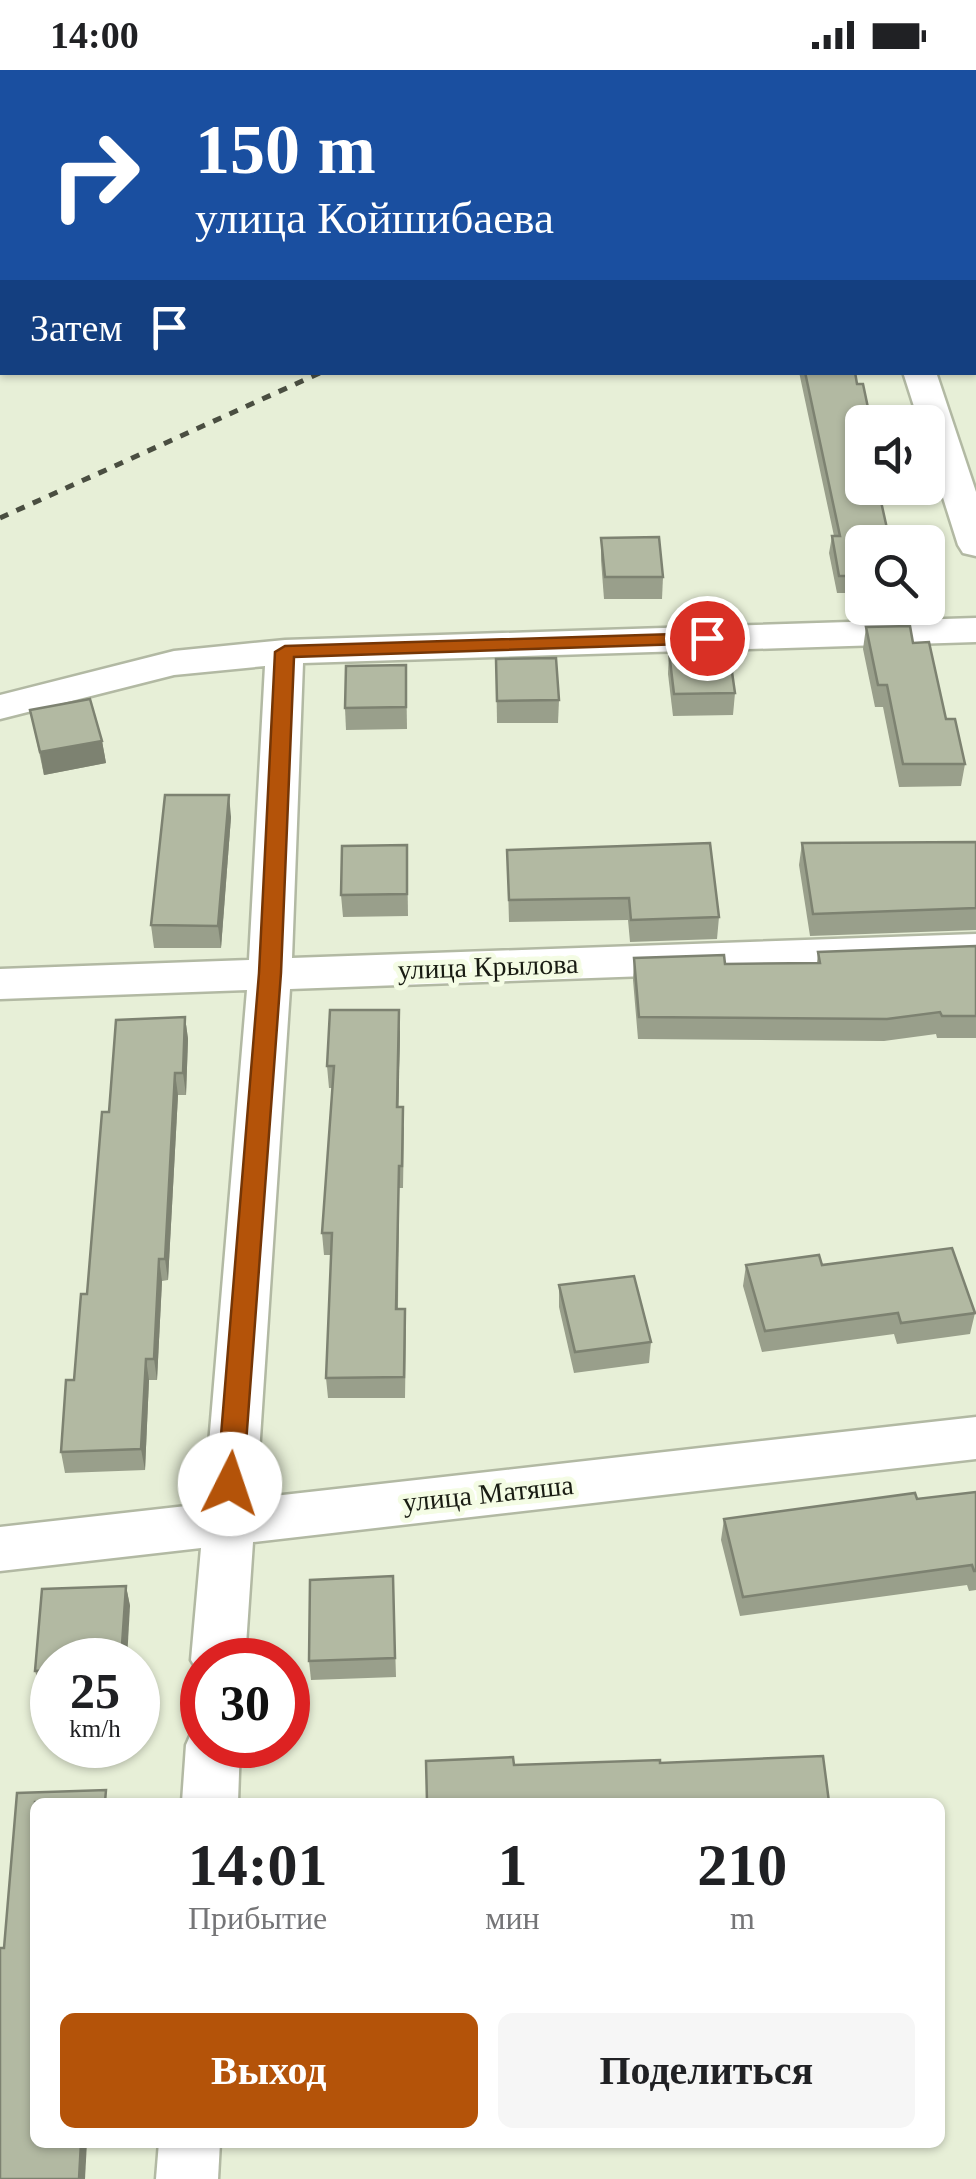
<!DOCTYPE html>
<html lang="ru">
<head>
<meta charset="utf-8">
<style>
  :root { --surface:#fff; --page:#f6f6f6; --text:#202124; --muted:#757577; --accent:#b45309 }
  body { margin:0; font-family:Georgia,serif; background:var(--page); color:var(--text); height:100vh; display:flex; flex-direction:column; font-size:38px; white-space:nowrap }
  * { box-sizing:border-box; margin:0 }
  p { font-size:32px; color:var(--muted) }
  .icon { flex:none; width:55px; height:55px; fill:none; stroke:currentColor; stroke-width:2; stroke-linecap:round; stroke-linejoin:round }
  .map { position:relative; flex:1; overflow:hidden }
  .panel { position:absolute; left:30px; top:1728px; width:915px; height:350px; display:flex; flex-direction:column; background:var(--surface); border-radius:15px; box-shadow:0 2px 8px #0004 }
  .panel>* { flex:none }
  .guide { position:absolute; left:0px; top:0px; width:978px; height:305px; box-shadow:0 2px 8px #0004; background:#1a4fa0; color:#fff; overflow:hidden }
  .buttons { position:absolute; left:845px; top:335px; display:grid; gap:20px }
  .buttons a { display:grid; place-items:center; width:100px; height:100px; border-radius:15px; background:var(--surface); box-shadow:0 2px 8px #0004; font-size:50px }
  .speed { position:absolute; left:30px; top:1568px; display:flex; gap:20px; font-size:50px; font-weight:700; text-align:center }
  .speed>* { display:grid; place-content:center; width:130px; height:130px; border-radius:50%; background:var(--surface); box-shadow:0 2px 8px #0004; line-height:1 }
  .speed small { font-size:25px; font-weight:400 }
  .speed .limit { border:15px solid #d22; background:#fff; color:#111 }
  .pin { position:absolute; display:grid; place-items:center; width:85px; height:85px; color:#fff; margin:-42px; border:5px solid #fff; border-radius:50%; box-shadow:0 2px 10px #0007 }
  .me { position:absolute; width:110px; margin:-55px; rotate:4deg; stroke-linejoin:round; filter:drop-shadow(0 0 8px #0008) }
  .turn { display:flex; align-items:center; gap:35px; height:210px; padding:0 30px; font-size:45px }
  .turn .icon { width:130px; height:130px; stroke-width:2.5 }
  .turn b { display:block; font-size:70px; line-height:85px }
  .then { display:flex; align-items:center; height:95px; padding:0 30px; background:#0003; gap:20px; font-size:38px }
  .eta { display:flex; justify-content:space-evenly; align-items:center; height:170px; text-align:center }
  .eta b { font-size:60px; font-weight:700; line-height:70px }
  .action { display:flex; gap:20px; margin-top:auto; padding:20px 30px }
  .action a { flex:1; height:115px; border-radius:15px; background:var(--accent); color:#fff; font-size:40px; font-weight:700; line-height:115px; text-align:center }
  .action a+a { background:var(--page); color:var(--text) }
  .status { display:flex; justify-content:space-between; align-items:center; height:70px; padding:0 50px; background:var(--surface); direction:ltr }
  .status svg { height:28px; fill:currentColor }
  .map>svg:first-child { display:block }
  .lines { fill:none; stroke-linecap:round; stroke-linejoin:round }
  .minor-casing { stroke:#b2b9a3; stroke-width:5 }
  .minor { fill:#fff; fill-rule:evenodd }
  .rail { stroke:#4a4e41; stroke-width:5; stroke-dasharray:9 9; stroke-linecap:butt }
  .wall { fill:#999f8b }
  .shaded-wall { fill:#7d8271 }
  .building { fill:#b2b9a2; stroke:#7d8271; stroke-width:2.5 }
  .route { fill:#b45309; stroke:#753606; stroke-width:2.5 }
  .labels { text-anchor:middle; stroke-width:10; stroke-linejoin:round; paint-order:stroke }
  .street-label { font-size:28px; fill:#191c13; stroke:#f4fce4 }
</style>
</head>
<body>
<div class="status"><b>14:00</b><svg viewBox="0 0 49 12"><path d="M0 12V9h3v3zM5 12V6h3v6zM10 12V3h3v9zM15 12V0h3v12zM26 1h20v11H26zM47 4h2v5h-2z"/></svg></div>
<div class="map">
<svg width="976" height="2109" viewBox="0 0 976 2109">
  <rect width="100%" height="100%" fill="#e7efd7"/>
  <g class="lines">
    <g class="minor-casing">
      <g id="minor">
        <polygon points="976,70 976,89 975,89 975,70"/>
        <polygon points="903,302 936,302 976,422 976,486 963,483 958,475 928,380 928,352 919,352"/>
        <polygon points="976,548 976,572 303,593 292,888 976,864 976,894 290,919 256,1428 976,1347 976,1389 253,1472 245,1590 202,1590 202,1608 191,1590 201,1478 0,1501 0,1457 204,1434 247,920 0,929 0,899 249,890 265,596 174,605 0,649 0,625 174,581 285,570"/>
        <polygon points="202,1654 202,1675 240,1675 238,1732 182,1732 186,1675 194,1657"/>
        <polygon points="159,2072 220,2072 218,2109 156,2109"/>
      </g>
    </g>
    <use href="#minor" class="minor"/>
    <g class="rail">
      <polyline points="401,2 406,0"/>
      <polyline points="0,448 322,302"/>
    </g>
  </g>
  <g class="wall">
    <polygon points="799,302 855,302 862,472 862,538 901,538 899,547 857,548 852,523 837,523 829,483 832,466 834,466"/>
    <polygon points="601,468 663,507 662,529 604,529 601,490"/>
    <polygon points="866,557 913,573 965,694 961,716 899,717 883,637 875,637 863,579"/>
    <polygon points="669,582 735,623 733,645 673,646 668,604"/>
    <polygon points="496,589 559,630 558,653 497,653"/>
    <polygon points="406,595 407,659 346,660 345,638"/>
    <polygon points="30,640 102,671 106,693 44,705"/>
    <polygon points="231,747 221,878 154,878 151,855"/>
    <polygon points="976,772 976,860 810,866 799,795 802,773"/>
    <polygon points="407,775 408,846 343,847 341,825"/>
    <polygon points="507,780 719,847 717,869 630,872 628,850 509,852"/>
    <polygon points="976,876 976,968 937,968 936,964 884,971 638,969 633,910 634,888 725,894 817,893 818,882"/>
    <polygon points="185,947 188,969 186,1025 178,1025 168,1210 162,1211 157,1310 149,1310 145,1400 65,1403 61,1382 74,1310 87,1224 109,1042"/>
    <polygon points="400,962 398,1037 404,1058 403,1118 399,1118 398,1239 406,1260 405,1328 328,1328 326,1308 331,1185 324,1185 322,1163 332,1018 329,1018 327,996"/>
    <polygon points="746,1195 822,1195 975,1243 970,1264 897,1274 894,1264 762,1282 743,1216"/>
    <polygon points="559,1215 651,1272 649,1293 574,1303 559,1237"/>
    <polygon points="976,1422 976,1520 969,1521 967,1515 740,1546 721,1470 724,1449"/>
    <polygon points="393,1506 396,1607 311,1610 309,1591"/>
    <polygon points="126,1516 130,1536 52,1590 52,1620 41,1620 35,1601"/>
  </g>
  <g class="shaded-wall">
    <polygon points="102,671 106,693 44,705 40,682"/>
    <polygon points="229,725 231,747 221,878 218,856"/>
    <polygon points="399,940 400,962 398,1058 397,1037"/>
    <polygon points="185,947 188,969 186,1025 183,1003"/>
    <polygon points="175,1003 178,1025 168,1210 165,1189"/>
    <polygon points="399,1096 399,1118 397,1260 396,1239"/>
    <polygon points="159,1189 162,1211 157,1310 154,1289"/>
    <polygon points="146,1289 149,1310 145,1400 141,1379"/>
    <polygon points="126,1516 130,1536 127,1590 121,1590"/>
    <polygon points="81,2072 87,2072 85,2109 79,2109"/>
  </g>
  <g class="building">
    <polygon points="975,131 976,131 975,206"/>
    <polygon points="805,302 855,302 857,314 863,314 871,352 862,352 862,418 878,418 890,472 862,472 862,531 860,531 855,506 839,506 832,466 840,466"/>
    <polygon points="659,467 663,507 605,507 601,468"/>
    <polygon points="910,556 913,573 929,572 946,649 955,649 965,694 903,694 887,615 878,615 866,557"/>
    <polygon points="729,581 735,623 674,624 669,582"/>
    <polygon points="556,588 559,630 497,631 496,589"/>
    <polygon points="406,595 406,637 345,638 346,596"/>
    <polygon points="90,629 102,671 40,682 30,640"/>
    <polygon points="165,725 229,725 218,856 151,855"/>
    <polygon points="976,772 976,838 813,844 802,773"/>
    <polygon points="710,773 719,847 631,850 629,828 509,830 507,780"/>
    <polygon points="407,775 407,824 341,825 342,776"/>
    <polygon points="976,876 976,946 942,946 940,942 887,949 639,947 634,888 724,885 725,894 820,893 818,882"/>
    <polygon points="330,940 399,940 397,1037 403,1037 402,1096 399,1096 396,1239 405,1239 404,1307 326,1308 332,1163 322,1163 334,996 327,996"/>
    <polygon points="185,947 183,1003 175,1003 165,1189 159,1189 154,1289 146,1289 141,1379 61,1382 66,1310 74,1310 81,1224 87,1224 102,1042 109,1042 116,950"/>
    <polygon points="952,1178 975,1243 901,1253 898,1243 765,1261 746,1195 819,1185 822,1195"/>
    <polygon points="634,1206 651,1272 575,1282 559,1215"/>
    <polygon points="976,1422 976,1501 974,1501 972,1495 743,1527 724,1449 915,1423 917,1429"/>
    <polygon points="393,1506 395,1588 309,1591 310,1510"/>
    <polygon points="126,1516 121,1590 52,1590 52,1600 35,1601 42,1519"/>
    <polygon points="823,1686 829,1732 427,1732 426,1691 513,1687 514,1695 660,1690 660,1693"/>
    <polygon points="106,1720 105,1732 35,1732 35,2072 81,2072 79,2109 0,2109 0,1878 4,1878 17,1723"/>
  </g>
  <polygon class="route" points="707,563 714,564 714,573 294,587 281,903 243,1414 239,1421 230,1424 221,1421 217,1414 259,903 275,582 285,576"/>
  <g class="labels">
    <g class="street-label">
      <text transform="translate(488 896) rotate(-2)" y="10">улица Крылова</text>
      <text transform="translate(488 1423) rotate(-6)" y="10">улица Матяша</text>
    </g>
  </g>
</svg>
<div class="buttons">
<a><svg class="icon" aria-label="sound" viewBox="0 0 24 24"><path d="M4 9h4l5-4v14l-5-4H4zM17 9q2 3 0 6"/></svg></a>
<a><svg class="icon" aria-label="search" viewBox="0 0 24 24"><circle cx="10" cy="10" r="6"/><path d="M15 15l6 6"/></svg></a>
</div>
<div class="speed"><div>25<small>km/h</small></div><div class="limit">30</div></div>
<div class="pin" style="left:707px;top:568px;background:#d93025"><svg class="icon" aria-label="arrive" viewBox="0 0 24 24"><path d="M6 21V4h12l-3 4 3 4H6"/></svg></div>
<svg class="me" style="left:230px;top:1414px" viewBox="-20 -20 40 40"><circle r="19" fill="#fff"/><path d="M0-13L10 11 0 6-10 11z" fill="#b45309"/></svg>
<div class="guide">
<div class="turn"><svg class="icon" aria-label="right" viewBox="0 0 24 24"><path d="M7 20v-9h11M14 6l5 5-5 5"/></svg><div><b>150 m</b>улица Койшибаева</div></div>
<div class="then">Затем<svg class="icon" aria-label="arrive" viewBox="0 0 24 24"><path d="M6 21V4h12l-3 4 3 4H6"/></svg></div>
</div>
<section class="panel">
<div class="eta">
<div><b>14:01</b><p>Прибытие</p></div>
<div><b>1</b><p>мин</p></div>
<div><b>210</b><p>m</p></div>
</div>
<div class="action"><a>Выход</a><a>Поделиться</a></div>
</section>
</div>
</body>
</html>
